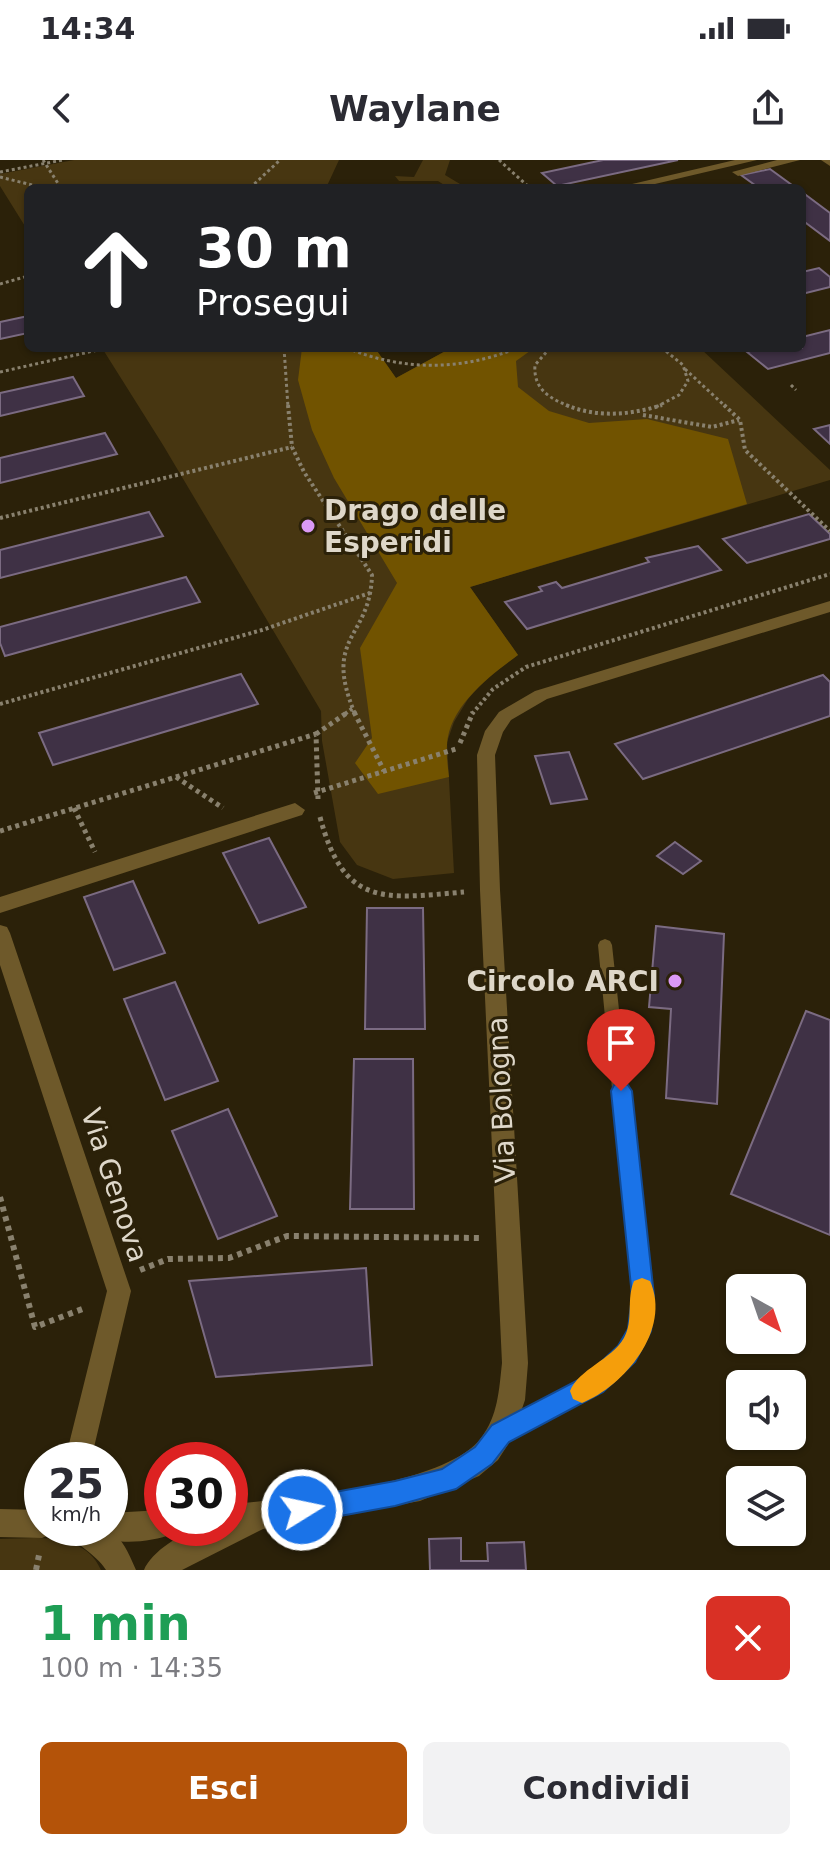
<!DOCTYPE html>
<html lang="it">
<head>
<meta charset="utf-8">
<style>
  :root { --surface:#fff; --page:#f2f2f3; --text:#2b2b33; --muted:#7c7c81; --accent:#b45309 }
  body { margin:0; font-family:"DejaVu Sans",sans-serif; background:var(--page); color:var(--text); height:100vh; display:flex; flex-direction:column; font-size:30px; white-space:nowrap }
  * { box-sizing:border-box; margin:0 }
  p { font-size:26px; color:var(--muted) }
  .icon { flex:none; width:44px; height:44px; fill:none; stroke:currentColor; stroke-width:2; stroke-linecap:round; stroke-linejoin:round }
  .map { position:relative; height:1410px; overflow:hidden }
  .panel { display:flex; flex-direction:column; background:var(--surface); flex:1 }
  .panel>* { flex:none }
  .top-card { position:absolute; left:24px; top:24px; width:782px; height:168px; border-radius:12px; box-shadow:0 2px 6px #0004; background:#202124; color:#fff; overflow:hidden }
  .needle { width:52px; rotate:140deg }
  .buttons { position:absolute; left:726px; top:1114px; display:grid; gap:16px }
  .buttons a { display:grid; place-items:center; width:80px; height:80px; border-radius:12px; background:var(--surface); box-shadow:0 2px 6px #0004; font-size:40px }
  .speed { position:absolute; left:24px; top:1282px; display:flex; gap:16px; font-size:40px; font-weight:700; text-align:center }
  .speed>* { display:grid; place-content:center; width:104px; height:104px; border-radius:50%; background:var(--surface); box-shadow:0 2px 6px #0004; line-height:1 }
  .speed small { font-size:20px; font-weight:400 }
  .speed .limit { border:12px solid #d22; background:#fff; color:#111 }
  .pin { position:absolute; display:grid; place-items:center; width:68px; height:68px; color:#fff; margin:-82px -34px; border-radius:50% 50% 50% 0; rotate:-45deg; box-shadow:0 0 8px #0007 }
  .pin .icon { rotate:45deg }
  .me { position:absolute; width:88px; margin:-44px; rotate:80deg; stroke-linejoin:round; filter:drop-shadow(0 0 6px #0008) }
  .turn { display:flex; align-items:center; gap:28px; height:168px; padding:0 40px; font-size:36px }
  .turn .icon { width:104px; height:104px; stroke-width:2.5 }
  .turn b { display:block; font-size:56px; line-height:68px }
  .round { display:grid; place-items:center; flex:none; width:84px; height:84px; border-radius:12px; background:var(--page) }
  .summary { display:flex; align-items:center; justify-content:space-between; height:136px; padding:0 40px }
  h1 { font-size:48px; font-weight:700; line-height:60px; color:#1e9e55 }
  .primary-button { display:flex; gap:16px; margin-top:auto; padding:16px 40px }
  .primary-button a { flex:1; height:92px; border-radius:12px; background:var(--accent); color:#fff; font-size:32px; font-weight:700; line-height:92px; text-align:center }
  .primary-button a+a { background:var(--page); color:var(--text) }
  .status { display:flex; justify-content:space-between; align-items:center; height:56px; padding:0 40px; background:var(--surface); direction:ltr }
  .status svg { height:22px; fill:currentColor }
  header { display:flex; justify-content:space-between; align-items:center; height:104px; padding:0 40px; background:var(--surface); font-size:36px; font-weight:700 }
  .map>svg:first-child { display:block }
  .green { fill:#473611 }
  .forest { fill:#715300 }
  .building { fill:#3f3145; stroke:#7b6b82; stroke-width:2 }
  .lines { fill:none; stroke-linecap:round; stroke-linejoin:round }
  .path-far3 { stroke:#89816e; stroke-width:3; stroke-dasharray:3 3; stroke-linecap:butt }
  .path-far2 { stroke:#89816e; stroke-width:4; stroke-dasharray:3 3; stroke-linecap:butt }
  .path-far1 { stroke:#89816e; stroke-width:5; stroke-dasharray:4 4; stroke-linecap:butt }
  .path { stroke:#89816e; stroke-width:6; stroke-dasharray:5 5; stroke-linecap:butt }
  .service { fill:#6e592a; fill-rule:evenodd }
  .minor { fill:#6e592a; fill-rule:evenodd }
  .tertiary { fill:#6e592a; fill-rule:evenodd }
  .route { fill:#1a73e8; stroke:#114b97; stroke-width:2 }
  .slow { fill:#f59e0b }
  .poi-dot { fill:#db99f5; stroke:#2b2109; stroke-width:3 }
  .labels { text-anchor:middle; stroke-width:6; stroke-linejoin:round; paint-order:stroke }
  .poi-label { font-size:28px; font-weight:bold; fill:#ded7c9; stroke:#2b2109; text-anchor:start }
  .street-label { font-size:28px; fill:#ded7c9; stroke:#2b2109 }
</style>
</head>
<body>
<div class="status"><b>14:34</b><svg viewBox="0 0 49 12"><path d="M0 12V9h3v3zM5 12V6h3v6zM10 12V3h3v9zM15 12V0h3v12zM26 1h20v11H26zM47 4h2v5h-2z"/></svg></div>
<header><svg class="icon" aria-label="back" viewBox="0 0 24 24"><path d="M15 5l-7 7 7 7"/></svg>Waylane<svg class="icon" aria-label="share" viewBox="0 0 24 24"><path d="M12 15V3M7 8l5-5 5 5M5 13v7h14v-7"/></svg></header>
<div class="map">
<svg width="830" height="1410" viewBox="0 0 830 1410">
  <rect width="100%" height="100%" fill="#2b2109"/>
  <g class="green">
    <polygon points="74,0 339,0 326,28 28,28 28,71 0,26 0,14"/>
    <polygon points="423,0 450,0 445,15 465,27 449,28 438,21 399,21 395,16 414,17"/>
    <polygon points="102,188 375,188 396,218 451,188 529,191 532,188 700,188 830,310 830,320 470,427 518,495 488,517 468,539 454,562 447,582 454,713 393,719 357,705 340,682 322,581 321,551 163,285"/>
    <path d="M0,1379C36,1378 84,1371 101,1410H0Z"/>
  </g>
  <path class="forest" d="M302,188H375L396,218L451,188L530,191L516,201L518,227L549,251L589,263L647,259L728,279L747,344L470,427L518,495C490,516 449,546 447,585C446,596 448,607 449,617L378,634L355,603L372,578L360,488L397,423L334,318L312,270L298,220Z"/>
  <g class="building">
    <polygon points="603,0 678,0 557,26 542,13"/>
    <polygon points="770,9 796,28 759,28 741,15"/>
    <polygon points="802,32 830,53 830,81 802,60"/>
    <polygon points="819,108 830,117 830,127 802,134 802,112"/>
    <polygon points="28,156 28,173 0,179 0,162"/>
    <polygon points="830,170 830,193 768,209 747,192 761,188 802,188 802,177"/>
    <polygon points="73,217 84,236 0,256 0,233"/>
    <polygon points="830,265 830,284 814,269"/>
    <polygon points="105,273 117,294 0,323 0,298"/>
    <polygon points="149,352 163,376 0,418 0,390"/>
    <polygon points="809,354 830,374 830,379 747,403 723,379"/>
    <polygon points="698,386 721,410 527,469 505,442 542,431 539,427 556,422 562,428 649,402 646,398"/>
    <polygon points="186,417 200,442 5,496 0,483 0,467"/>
    <polygon points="241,514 258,544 53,605 39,573"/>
    <polygon points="823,515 830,522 830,556 643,619 615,584"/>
    <polygon points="569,592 587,639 551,644 535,596"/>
    <polygon points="269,678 306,747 259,763 223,693"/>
    <polygon points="675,682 701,701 683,714 657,696"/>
    <polygon points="133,721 165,793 114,810 84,737"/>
    <polygon points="367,748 423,748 425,869 365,869"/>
    <polygon points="656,766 724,774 717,944 666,938 671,849 649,847"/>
    <polygon points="175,822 218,921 165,940 124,839"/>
    <polygon points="806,851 830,860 830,1075 731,1034"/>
    <polygon points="354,899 413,899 414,1049 350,1049"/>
    <polygon points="228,949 277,1056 218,1079 172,971"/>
    <polygon points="366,1108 372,1205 216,1217 189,1121"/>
    <polygon points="461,1378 461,1401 488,1401 487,1383 524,1382 526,1410 430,1410 429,1379"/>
  </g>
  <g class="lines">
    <g class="path-far3">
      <polyline points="43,0 61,28"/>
      <polyline points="499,0 530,28"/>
      <polyline points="0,12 63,0"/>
      <polyline points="0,17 44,28"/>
      <polyline points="250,28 280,0"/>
      <polyline points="0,124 28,116"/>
      <polyline points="284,188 288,247"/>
      <path d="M347,188C403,211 461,211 517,188"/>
      <path d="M550,188L535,205C533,230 551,239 571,247"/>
      <polyline points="685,209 726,247"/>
      <polyline points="0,212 107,188"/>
      <polyline points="791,225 796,230"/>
      <polyline points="656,247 679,235 688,221 683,205 662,188"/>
    </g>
    <g class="path-far2">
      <path d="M288,245L292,287L304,312L372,415C370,480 322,475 355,554"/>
      <path d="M566,245C597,258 631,255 662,245"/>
      <polyline points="724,245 740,260 745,290 830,371"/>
      <polyline points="643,255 712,267 739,260"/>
      <polyline points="0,358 292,287"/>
      <polyline points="0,544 262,470 370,433"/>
      <polyline points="345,554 353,548"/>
      <polyline points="472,554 493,529 526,507 830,414"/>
    </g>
    <g class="path-far1">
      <polyline points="354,552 384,611"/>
      <polyline points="316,574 348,552"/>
      <polyline points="460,583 473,552"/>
      <polyline points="176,617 223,648"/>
      <polyline points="314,633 459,588"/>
      <polyline points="74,648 95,692"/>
      <path d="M320,657C344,747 383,739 464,732"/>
      <polyline points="0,671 316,574 318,639"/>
    </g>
    <g class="path">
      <polyline points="0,1037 35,1167 85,1148"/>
      <polyline points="140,1110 168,1099 229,1098 287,1076 480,1078"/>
      <polyline points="36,1410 39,1395"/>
    </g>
    <path class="service" d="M605,779L610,781L612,785L652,1154C646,1172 640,1190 628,1204C599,1239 542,1266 501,1283L494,1281L492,1274L494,1267C551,1239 612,1218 634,1154L598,785L600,781Z"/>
    <g class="minor">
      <polygon points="735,0 757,0 638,28 615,28"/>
      <polygon points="777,0 800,0 738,16 732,12"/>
      <polygon points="821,0 830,0 830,6"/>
      <path d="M830,441V452L547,539L511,560L503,572L495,595L500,730L528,1203L525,1240L512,1278L498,1300L479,1316L420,1341L263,1369L182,1410H144C151,1392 183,1371 203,1368C211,1367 221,1368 230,1368V1344C289,1339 445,1326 481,1278C498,1256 499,1230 502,1203L480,730L477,595L485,571L499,552L535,531Z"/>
      <polygon points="295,643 305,650 302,655 0,753 0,737"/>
      <polygon points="0,765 7,767 10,773 131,1131 91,1300 65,1300 107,1131 0,805"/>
      <path d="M162,1350V1368H174L172,1374C153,1382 119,1385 100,1377L97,1368H110V1353Z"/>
    </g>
    <g class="tertiary">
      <polygon points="0,1349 42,1350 42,1368 54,1368 52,1374 42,1378 0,1377"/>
      <path d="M67,1368C111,1368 118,1366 136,1410H106C95,1392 74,1386 67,1368Z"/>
    </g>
  </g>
  <polygon class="route" points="621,922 628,925 632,931 654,1136 651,1171 635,1202 603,1232 509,1282 492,1304 456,1329 395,1346 302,1363 293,1359 289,1350 293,1341 302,1338 395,1321 442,1309 475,1287 492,1265 586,1216 618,1186 628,1169 632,1136 611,931 614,925"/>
  <path class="slow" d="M642,1118L650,1121C672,1170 624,1226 582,1243L573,1239L570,1231C579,1209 611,1200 624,1178C634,1160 626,1139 634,1121Z"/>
  <g class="poi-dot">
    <circle cx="308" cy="366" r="8"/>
    <circle cx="675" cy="821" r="8"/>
  </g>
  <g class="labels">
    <g class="poi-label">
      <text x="324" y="360">Drago delle<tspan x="324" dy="32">Esperidi</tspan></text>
      <text x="659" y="831" text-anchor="end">Circolo ARCI</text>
    </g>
    <g class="street-label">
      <text transform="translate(501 940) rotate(-93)" y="10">Via Bologna</text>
      <text transform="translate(115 1025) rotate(72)" y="10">Via Genova</text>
    </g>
  </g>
</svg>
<div class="buttons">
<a><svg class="needle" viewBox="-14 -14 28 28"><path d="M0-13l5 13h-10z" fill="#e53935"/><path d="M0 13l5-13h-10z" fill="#7c7c81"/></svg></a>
<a><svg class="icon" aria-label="sound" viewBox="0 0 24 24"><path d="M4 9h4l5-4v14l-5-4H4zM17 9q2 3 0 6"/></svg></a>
<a><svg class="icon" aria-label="layers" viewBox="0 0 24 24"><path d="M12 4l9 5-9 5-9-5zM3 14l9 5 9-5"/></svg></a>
</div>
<div class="speed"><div>25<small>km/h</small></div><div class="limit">30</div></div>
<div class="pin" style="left:621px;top:931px;background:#d93025"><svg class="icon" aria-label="arrive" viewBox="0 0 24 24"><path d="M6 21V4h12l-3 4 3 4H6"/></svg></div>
<svg class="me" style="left:302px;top:1350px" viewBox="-20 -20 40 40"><circle r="17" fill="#1a73e8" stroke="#fff" stroke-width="3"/><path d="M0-11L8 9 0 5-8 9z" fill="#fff"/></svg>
<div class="top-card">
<div class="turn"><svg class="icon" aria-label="ahead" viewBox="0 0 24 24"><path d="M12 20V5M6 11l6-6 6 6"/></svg><div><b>30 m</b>Prosegui</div></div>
</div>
</div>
<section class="panel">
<div class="summary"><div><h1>1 min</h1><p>100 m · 14:35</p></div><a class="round" style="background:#d93025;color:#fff"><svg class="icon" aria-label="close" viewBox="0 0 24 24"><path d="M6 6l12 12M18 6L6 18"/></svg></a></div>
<div class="primary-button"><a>Esci</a><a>Condividi</a></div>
</section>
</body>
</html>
